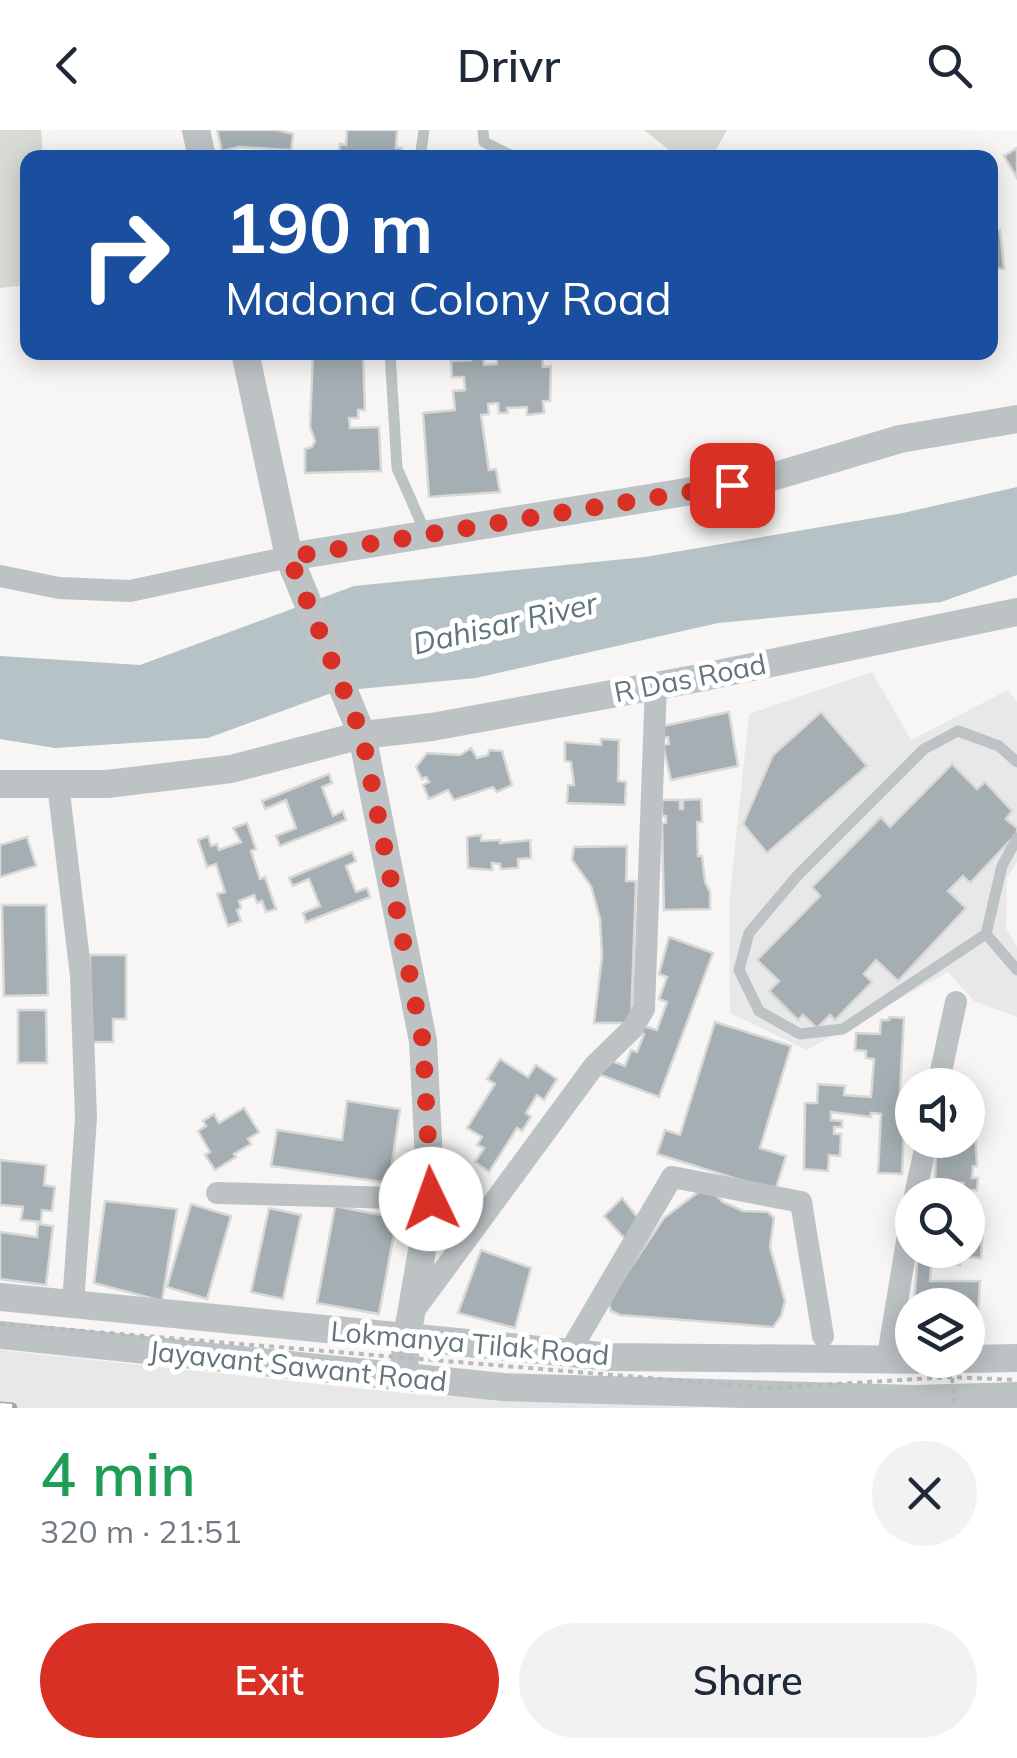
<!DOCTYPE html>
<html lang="en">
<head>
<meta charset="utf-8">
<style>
  :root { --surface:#fff; --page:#f2f2f3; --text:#1f2937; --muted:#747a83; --accent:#d93025 }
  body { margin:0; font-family:Mulish,sans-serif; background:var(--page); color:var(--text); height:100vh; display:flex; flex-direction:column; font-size:38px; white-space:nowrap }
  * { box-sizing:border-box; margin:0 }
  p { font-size:32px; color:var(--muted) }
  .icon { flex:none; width:55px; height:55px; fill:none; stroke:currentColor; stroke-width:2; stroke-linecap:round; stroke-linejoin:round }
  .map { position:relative; height:1278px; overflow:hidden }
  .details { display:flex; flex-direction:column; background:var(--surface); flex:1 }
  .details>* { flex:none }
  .top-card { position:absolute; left:20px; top:20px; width:978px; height:210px; border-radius:20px; box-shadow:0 5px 25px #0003; background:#1a4fa0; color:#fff; overflow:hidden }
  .tools { position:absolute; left:895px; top:938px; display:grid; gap:20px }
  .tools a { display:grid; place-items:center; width:90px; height:90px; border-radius:50%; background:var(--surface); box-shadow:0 5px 25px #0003; font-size:50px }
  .pin { position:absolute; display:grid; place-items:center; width:85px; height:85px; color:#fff; margin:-42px; border-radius:20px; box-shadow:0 5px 15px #0006 }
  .me { position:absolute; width:110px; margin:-55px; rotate:357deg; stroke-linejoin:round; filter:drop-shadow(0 0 8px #0008) }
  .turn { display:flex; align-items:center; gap:35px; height:210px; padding:0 40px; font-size:45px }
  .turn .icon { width:130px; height:130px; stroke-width:2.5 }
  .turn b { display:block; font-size:70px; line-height:85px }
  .round { display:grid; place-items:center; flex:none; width:105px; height:105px; border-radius:52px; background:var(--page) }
  .summary { display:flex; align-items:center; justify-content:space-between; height:170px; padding:0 40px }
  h1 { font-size:60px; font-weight:600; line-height:75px; color:#1e9e55 }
  .cta { display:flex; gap:20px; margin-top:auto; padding:20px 40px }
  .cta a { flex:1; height:115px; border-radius:60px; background:var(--accent); color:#fff; font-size:40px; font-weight:600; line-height:115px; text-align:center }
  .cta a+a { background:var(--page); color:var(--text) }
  header { display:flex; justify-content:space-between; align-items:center; height:130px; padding:0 40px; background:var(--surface); font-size:45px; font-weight:600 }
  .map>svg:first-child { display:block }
  .built { fill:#e7e8e7 }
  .green { fill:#d7dbd3 }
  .water { fill:#b5c3c6 }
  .building { fill:#a5afb3; stroke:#d8d8d6; stroke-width:2.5 }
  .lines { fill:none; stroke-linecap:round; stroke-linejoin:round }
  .service { stroke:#bdc3c5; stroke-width:11 }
  .minor { stroke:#bdc3c5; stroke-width:22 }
  .tertiary { stroke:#bdc3c5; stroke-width:28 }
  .rail-casing { stroke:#9fa7ab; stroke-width:11 }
  .rail { stroke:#fff; stroke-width:8; stroke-dasharray:22; stroke-linecap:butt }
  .path-bridge { stroke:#b6babc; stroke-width:4; stroke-dasharray:5 5; stroke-linecap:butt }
  .route { stroke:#d93025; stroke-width:18; stroke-dasharray:0 32.4 }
  .labels { text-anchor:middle; stroke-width:10; stroke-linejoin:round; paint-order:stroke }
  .street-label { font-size:28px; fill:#63757d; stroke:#fff }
  .water-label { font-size:30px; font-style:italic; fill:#5e7578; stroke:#fff }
</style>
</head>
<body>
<header><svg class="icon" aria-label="back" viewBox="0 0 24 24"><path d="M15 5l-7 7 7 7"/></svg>Drivr<svg class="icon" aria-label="search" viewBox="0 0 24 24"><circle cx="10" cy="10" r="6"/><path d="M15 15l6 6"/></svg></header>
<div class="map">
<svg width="1017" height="1278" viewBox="0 0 1017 1278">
  <rect width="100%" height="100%" fill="#f7f6f4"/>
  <g class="built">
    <polygon points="872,542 911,610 1008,560 1017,572 1017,732 1007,748 1006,798 1017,817 1017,887 974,871 948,842 807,920 730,883 729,774 749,584"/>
    <polygon points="0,1220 421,1265 706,1278 0,1278"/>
  </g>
  <g class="green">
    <polygon points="0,0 41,0 43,27 28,28 27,155 0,158"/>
    <polygon points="644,0 727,0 712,27 678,27"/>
  </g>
  <polygon class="water" points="1017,357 1017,445 941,472 718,493 476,548 337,561 208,608 55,618 0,609 0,526 140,535 354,456 645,427 903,383"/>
  <g class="building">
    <polygon points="217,0 277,0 293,4 291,20 239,17 222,21"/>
    <polygon points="347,0 397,0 396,18 402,18 401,28 338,28 340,14 346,15"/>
    <polygon points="1017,18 1017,48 1004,26"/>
    <polygon points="990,95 992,101 1000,100 1004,139 990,138"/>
    <polygon points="313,222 363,222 365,280 358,280 358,288 349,288 350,298 379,297 381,341 305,343 305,319 312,317 315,311 310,297"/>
    <polygon points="496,222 542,222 543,237 551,236 550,271 543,271 544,283 527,285 527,277 507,278 508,283 499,283 498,273 488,274 489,284 481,285 489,340 496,339 500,362 429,367 423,283 455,280 453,261 465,260 464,247 452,247 451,231 471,230 471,225 483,224 484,235 497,234"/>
    <polygon points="729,582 738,636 671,650 663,615 669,614 668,607 662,608 659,597"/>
    <polygon points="821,582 867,636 767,723 743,694 773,625"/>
    <polygon points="601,609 619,610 618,651 626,652 625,675 567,673 568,655 574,655 571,632 565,631 565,612 601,615"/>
    <polygon points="471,618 477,628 488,625 489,620 502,621 512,655 497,662 493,657 454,670 448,660 429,669 423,655 429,652 426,647 422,649 416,637 427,623 460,625"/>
    <polygon points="952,634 977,659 985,652 1012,681 1006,689 1017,698 1017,703 970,753 963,746 948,761 966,778 898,851 876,830 864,844 872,852 835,890 830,885 817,898 803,885 798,890 769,861 779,851 757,830 820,766 812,757 881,687 890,697"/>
    <polygon points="329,644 332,653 322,657 333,686 343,681 346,690 280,716 276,706 296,698 286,670 265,679 262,671"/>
    <polygon points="701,669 702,692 697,692 698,726 702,726 705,752 710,762 710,779 664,780 662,693 666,693 666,686 662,686 662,670 680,670 680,679 683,679 683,670"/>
    <polygon points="247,693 256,719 251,721 260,749 265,747 276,779 266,782 262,771 257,773 254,765 239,771 241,778 237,780 241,791 228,796 217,764 225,762 216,734 207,737 198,710 208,706 211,716 217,714 219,720 241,712 233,698"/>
    <polygon points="481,705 481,711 500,710 500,713 530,710 531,728 518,729 518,738 501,739 500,734 492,733 492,740 468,738 467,707"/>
    <polygon points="27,707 36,736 0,747 0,715"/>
    <polygon points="627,716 626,751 636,751 631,893 594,893 602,826 600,789 591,756 572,730 574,717"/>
    <polygon points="352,722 356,731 346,736 356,762 367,758 370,767 306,792 303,783 320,776 309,749 293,756 289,748"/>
    <polygon points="2,775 46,775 48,865 4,866"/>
    <polygon points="669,807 713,823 659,967 598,944 604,928 625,936 631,920 637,922 644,904 638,901 640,895 657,900 667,872 659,869 667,847 659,844"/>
    <polygon points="90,825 126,825 126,889 113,889 113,912 91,912"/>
    <polygon points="18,880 46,880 47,933 18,933"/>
    <polygon points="889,887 904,888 899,979 910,979 909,997 904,997 902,1044 878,1043 881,984 871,983 871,987 831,982 831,990 842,991 842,997 834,997 834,1004 841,1004 840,1026 829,1025 828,1041 804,1039 805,973 817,973 818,954 845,956 844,965 871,967 874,929 866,928 866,921 855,920 856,903 880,904 881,890 889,890"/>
    <polygon points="715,892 791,916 760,1018 786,1026 775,1061 657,1024 665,1000 680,1005"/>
    <polygon points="500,929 528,947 536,935 557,949 544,970 537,965 526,983 531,987 522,1001 517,998 489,1042 475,1032 484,1018 477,1015 482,1007 467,998 495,954 487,949"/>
    <polygon points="347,971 400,979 389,1053 271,1036 277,1000 342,1010"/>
    <polygon points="244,978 259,1002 248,1009 251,1014 234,1024 236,1027 215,1040 205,1025 210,1022 198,1001 206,996 203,991 214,984 219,993"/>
    <polygon points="968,991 978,991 978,1001 975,1001 977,1036 973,1036 972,1048 978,1048 977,1060 963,1060 963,1053 952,1053 951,1060 935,1060 936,1010 968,1010"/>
    <polygon points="0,1030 46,1035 44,1055 55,1057 52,1081 42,1080 41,1092 21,1090 23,1077 0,1075"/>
    <polygon points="701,1060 716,1065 723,1072 743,1081 768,1082 774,1088 770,1117 785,1171 781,1186 773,1197 620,1185 611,1181 608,1171 664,1088"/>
    <polygon points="622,1068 642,1093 628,1112 604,1086"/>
    <polygon points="105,1071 177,1079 162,1171 94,1153"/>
    <polygon points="191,1074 231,1086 207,1169 167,1157"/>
    <polygon points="335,1076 397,1088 379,1184 317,1173"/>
    <polygon points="269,1078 301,1085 283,1169 251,1162"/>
    <polygon points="38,1094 53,1096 46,1155 0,1149 0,1102 37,1107"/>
    <polygon points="968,1094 983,1095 981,1128 960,1127 960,1135 931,1133 930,1151 980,1151 977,1203 968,1203 968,1175 914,1175 918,1120 968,1120"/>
    <polygon points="481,1120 531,1138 515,1198 458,1183"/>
  </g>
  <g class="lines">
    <g class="service">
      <polyline points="483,0 484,12 516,28"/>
      <polyline points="420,28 424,0"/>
      <polyline points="390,222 397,338 426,404"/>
      <polyline points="1017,708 1002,736 986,804 1017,840"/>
      <polyline points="986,804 843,899 800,904 759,881 739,840 749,803 797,746 924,619 958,601 999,616 1017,632"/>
    </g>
    <g class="minor">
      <polyline points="0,446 59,458 130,461 289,427"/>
      <polyline points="58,654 81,846 86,988 73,1174"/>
      <polyline points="938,955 956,872"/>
      <polyline points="217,1063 431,1069"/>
      <polyline points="915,1065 927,1010"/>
      <polyline points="413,1182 594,936 632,899 644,879 656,555"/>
      <polyline points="569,1223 672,1047 801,1072 823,1206"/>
      <polyline points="887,1232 912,1081"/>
    </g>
    <g class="tertiary">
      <polyline points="196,0 202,28"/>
      <polyline points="245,222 289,427 362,605 423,911 431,1069 407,1207 403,1246"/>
      <polyline points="289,427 765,349 900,309 1017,289"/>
      <polyline points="0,654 107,654 231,639 362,605 432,597 694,549 1017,482"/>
      <polyline points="0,1167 611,1227 942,1230"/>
      <polyline points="0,1205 503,1257 914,1269 1017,1266"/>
      <polyline points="968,1229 1017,1228"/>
    </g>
    <g class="rail-casing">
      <polyline id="rail" points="0,1277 12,1278"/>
    </g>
    <use href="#rail" class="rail"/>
    <g class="path-bridge">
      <polyline points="0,1194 770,1258 951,1247 1017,1250"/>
      <polyline points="952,1248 955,1278"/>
    </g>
  </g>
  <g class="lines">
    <polyline class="route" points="431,1069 423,912 362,605 289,427 732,355"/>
  </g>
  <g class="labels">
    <g class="street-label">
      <text transform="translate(690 548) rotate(-11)" y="10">R Das Road</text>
      <text transform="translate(470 1213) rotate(5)" y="10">Lokmanya Tilak Road</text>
      <text transform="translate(298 1236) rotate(6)" y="10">Jayavant Sawant Road</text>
    </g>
    <g class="water-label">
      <text transform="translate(505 494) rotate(-13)" y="10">Dahisar River</text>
    </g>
  </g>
</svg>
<div class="tools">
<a><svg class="icon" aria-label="sound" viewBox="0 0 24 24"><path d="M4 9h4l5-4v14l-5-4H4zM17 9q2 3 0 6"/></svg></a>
<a><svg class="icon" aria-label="search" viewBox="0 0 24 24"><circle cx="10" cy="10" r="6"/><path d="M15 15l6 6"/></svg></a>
<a><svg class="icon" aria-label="layers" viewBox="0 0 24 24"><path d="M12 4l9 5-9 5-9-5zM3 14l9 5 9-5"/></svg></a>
</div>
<div class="pin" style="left:732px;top:355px;background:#d93025"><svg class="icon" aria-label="arrive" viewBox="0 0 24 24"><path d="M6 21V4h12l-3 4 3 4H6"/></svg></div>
<svg class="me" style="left:431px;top:1069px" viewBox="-20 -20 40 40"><circle r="19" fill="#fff"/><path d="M0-13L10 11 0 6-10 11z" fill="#d93025"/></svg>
<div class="top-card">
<div class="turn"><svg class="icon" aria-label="right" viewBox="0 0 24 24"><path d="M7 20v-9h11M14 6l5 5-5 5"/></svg><div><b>190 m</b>Madona Colony Road</div></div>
</div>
</div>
<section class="details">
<div class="summary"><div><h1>4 min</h1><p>320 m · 21:51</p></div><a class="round"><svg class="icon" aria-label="close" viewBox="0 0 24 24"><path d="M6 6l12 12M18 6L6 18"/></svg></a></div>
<div class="cta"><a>Exit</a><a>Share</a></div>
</section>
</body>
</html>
